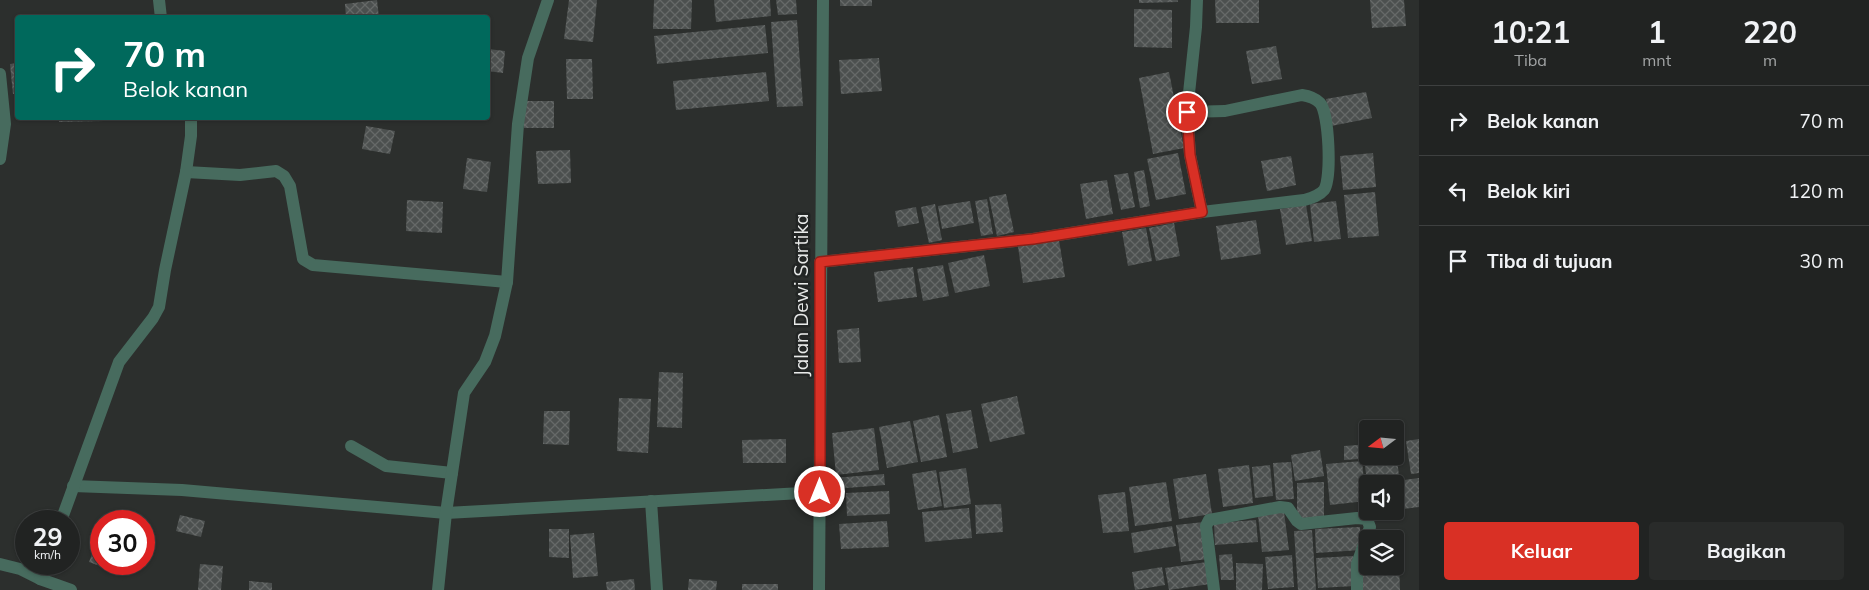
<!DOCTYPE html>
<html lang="id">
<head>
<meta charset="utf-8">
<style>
  :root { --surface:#212322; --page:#292b2a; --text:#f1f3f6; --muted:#a2a4a5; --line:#3e4040; --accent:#d93025 }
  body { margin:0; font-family:Mulish,sans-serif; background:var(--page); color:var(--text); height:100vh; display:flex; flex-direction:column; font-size:19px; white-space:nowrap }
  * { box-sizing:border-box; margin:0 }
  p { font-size:16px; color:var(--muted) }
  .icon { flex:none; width:28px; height:28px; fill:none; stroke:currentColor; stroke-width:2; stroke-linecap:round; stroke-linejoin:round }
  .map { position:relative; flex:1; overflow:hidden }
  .sheet { display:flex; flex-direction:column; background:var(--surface); width:450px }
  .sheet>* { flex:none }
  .banner { position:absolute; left:15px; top:15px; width:475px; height:105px; border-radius:5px; box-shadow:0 1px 4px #0004,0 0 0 1px var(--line); background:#00695c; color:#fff; overflow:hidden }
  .needle { width:32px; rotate:254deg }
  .controls { position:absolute; left:1359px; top:420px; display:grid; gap:10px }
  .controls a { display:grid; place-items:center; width:45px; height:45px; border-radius:5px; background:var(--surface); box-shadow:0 1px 4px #0004,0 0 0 1px var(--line); font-size:25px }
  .speed { position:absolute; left:15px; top:510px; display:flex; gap:10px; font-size:25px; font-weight:700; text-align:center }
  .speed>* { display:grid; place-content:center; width:65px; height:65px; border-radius:50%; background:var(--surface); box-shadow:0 1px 4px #0004,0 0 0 1px var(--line); line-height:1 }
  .speed small { font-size:12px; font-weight:400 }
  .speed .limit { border:8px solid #d22; background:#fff; color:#111 }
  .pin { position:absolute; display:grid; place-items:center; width:42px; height:42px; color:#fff; margin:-21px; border:2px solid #fff; border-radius:50%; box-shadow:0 1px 5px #0007 }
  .me { position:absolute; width:55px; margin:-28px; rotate:0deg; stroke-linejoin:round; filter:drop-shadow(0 0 4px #0008) }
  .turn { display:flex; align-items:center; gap:18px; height:105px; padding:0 25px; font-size:22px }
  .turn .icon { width:65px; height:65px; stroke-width:2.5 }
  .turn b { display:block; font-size:35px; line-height:42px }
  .eta { display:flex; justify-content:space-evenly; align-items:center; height:85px; text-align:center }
  .eta b { font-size:30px; font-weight:700; line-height:35px }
  .cta { display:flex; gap:10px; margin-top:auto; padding:10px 25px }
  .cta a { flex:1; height:58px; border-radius:5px; background:var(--accent); color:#fff; font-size:20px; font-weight:700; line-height:58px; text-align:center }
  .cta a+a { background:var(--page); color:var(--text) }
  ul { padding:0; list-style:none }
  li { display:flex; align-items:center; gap:15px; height:70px; padding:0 25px; border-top:1px solid var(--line) }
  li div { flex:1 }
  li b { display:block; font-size:19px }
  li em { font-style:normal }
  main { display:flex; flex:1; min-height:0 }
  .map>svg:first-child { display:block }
  .building { fill:url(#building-cross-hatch) }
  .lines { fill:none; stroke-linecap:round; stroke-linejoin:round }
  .minor { stroke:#476b5e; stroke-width:12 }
  .route-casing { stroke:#8d1f18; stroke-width:12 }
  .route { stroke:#d93025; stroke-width:9 }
  .labels { text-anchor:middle; stroke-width:5; stroke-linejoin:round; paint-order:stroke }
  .street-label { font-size:19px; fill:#e8eae9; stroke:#222524 }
</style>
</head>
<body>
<main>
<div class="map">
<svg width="1419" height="590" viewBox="0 0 1419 590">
  <defs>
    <pattern id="building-cross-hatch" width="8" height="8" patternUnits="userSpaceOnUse" patternTransform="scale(1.25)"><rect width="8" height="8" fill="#4c504f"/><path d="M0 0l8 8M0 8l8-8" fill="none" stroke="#666968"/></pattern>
  </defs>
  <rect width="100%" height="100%" fill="#2c2f2d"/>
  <g class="building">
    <polygon points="377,0 379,18 346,18 345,4"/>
    <polygon points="569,0 597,0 593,42 564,39"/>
    <polygon points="654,0 692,0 691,29 653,29"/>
    <polygon points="714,0 770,0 771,16 716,22"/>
    <polygon points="776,0 796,0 797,14 778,15"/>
    <rect x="840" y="0" width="32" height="6"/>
    <polygon points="1139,0 1178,0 1178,2 1139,3"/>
    <polygon points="1215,0 1259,0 1259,23 1216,23"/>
    <polygon points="1370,0 1404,0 1406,26 1372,28"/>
    <polygon points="1134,9 1172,10 1172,48 1134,47"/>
    <polygon points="797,20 803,106 777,107 771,22"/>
    <polygon points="765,25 768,53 657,64 654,36"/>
    <polygon points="1276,46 1282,79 1252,84 1246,51"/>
    <polygon points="488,49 505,51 503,73 488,71"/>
    <polygon points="879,58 882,91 841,94 839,60"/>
    <polygon points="566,59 592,59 593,99 567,99"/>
    <polygon points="18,63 18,93 13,94 10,64"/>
    <polygon points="766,72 769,101 676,110 673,81"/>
    <polygon points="1169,72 1184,148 1153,154 1139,78"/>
    <polygon points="1366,92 1372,118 1331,126 1326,99"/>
    <rect x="524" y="101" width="30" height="27"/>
    <polygon points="59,118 104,118 104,121 59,122"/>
    <polygon points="366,126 395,131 390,154 362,149"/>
    <polygon points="570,150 571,183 538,184 536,151"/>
    <polygon points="1178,153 1186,194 1156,200 1147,159"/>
    <polygon points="1373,153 1376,187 1343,190 1340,156"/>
    <polygon points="1291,156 1296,185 1267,191 1261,161"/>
    <polygon points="467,158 491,162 487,192 463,189"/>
    <polygon points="1144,170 1150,206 1140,208 1134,172"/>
    <polygon points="1128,173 1135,207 1121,210 1114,175"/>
    <polygon points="1107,180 1113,214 1086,219 1080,184"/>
    <polygon points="1375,192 1379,236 1348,238 1344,195"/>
    <polygon points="1006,194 1014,232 997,236 989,197"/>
    <polygon points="987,199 993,234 981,236 975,201"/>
    <polygon points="407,200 443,202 442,233 406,231"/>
    <polygon points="970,201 974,223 942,229 938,206"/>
    <polygon points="1336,201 1341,239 1314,242 1310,204"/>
    <polygon points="935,204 942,240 929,243 921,207"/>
    <polygon points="1306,205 1312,241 1286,245 1280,209"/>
    <polygon points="916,207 919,223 898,227 895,211"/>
    <polygon points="1256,220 1261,254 1221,260 1216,226"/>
    <polygon points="1174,223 1180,256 1156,261 1149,228"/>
    <polygon points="1146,228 1152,261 1128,266 1122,232"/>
    <polygon points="1059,240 1065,277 1023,283 1018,246"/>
    <polygon points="984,255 990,286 955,293 948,263"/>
    <polygon points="943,265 949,296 923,301 917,269"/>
    <polygon points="913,267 917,297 878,302 874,272"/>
    <polygon points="859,328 861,362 839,363 837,330"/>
    <polygon points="659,372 683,373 682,428 657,427"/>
    <polygon points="1017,396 1025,434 990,442 981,404"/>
    <polygon points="619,398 651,399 648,453 617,451"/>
    <polygon points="971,410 978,448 953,453 946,414"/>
    <polygon points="544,411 570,411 569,445 543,444"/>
    <polygon points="939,415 947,457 921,462 913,421"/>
    <polygon points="910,421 918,462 887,468 879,427"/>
    <polygon points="874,428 879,470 836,475 832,433"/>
    <polygon points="786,439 786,463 743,463 742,440"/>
    <polygon points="1419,439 1419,473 1411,474 1406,441"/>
    <polygon points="1368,444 1368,456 1395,456 1396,451 1399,476 1367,481 1362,445"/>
    <polygon points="1358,445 1359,459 1344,460 1344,446"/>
    <polygon points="1320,450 1324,476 1295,481 1291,455"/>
    <polygon points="1362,461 1366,501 1330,505 1326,464"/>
    <polygon points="1291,462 1294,499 1276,500 1273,463"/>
    <polygon points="1249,465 1253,503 1223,507 1218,469"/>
    <polygon points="1270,465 1273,496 1255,498 1252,467"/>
    <polygon points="966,468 971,504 944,508 939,472"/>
    <polygon points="936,470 942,506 918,510 912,474"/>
    <polygon points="884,474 885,485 834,489 833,478"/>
    <polygon points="1206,474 1212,514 1179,519 1173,479"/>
    <polygon points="1419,478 1419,507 1395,510 1395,484 1374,484"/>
    <polygon points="1166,482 1172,521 1135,526 1129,487"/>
    <polygon points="1324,482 1324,518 1297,519 1297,483"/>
    <polygon points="889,491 890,514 847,516 846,493"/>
    <polygon points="1125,492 1129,531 1103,533 1098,495"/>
    <polygon points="1001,504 1003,532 976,534 975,505"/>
    <polygon points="969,508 972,538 925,542 922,512"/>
    <polygon points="1284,512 1289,550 1262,552 1258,515"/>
    <polygon points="180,515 205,521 201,537 176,531"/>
    <polygon points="1256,520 1258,542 1215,545 1214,523"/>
    <polygon points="887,521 889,547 841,549 839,524"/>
    <polygon points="1204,522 1209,559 1181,562 1176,525"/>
    <polygon points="1172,526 1176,546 1134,553 1131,533"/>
    <polygon points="1360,527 1361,550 1316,553 1315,529"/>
    <polygon points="549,529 569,529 569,558 549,557"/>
    <polygon points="1312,530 1316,590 1298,590 1294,531"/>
    <polygon points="594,533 598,576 573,578 570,535"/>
    <polygon points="98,539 101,540 101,564 118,564 116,572 89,562"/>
    <polygon points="1232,554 1234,580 1221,580 1219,555"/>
    <polygon points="1292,555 1294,587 1268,589 1265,557"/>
    <polygon points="1353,556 1355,586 1318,588 1316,558"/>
    <polygon points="1207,562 1210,584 1169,590 1165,568"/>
    <polygon points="1236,563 1263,564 1262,590 1236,590"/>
    <polygon points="1395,563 1399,563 1400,590 1360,590 1359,566 1395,566"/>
    <polygon points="200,564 223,566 221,590 198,590"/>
    <polygon points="1162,567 1165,585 1135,590 1132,572"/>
    <polygon points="634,579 635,590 607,590 606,582"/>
    <polygon points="689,579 717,581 716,590 688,590"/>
    <polygon points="249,581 272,583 272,590 249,590"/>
    <rect x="742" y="584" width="36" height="6"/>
  </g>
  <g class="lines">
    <g class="minor">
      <polyline points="159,0 161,18"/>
      <polyline points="0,74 5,124 0,159"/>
      <polyline points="1187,112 1196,27 1197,0"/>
      <polyline points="186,172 240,175 276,171 284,176 290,186 303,259 313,265 507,282"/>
      <path d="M820,262L1033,239L1202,212L1304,200C1311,198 1319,196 1324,190C1332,178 1329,113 1320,103C1315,98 1309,96 1302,95L1225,111L1187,112L1190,155L1202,212"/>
      <polyline points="351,446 386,466 452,473"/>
      <polyline points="73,486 182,490 446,513 819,492"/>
      <polyline points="651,501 657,590"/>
      <polyline points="61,521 119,362 153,318 159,307 165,270 186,172 191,136 191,118"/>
      <polyline points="0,564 20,569 40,579 46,564"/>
      <polyline points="40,579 71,590"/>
      <polyline points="438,590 446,513 464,393 485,362 495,336 507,282 518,124 528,58 548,0"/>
      <polyline points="819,590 823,0"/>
      <polyline points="1214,590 1206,526 1209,520 1280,507 1288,508 1297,521 1301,524 1357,518 1367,519 1370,527 1357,564 1357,590"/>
    </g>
  </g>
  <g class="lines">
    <g class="route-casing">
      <polyline id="route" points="820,492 820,262 1033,239 1202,212 1190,155 1187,112"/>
    </g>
    <use href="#route" class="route"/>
  </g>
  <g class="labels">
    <g class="street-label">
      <text transform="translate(801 295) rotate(-90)" y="7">Jalan Dewi Sartika</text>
    </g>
  </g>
</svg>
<div class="controls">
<a><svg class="needle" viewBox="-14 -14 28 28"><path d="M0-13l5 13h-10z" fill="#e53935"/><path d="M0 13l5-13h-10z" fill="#a2a4a5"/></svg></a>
<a><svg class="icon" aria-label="sound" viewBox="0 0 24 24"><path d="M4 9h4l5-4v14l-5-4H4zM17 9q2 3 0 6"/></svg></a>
<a><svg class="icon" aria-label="layers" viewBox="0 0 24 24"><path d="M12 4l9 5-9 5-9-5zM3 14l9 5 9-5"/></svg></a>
</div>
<div class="speed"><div>29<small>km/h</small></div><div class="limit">30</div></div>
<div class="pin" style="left:1187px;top:112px;background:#d93025"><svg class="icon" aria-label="arrive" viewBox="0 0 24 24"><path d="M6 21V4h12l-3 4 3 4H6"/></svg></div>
<svg class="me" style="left:820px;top:492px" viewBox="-20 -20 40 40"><circle r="17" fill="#d93025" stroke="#fff" stroke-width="3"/><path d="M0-11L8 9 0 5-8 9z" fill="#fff"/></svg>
<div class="banner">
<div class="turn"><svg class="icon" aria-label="right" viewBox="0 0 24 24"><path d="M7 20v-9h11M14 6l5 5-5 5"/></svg><div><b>70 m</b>Belok kanan</div></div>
</div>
</div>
<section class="sheet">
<div class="eta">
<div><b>10:21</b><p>Tiba</p></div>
<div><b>1</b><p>mnt</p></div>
<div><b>220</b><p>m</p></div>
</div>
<ul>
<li><svg class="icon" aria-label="right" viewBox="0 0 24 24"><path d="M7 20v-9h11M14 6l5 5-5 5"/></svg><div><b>Belok kanan</b></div><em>70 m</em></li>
<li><svg class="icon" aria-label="left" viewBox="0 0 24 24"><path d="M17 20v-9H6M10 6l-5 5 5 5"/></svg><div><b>Belok kiri</b></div><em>120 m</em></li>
<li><svg class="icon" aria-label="arrive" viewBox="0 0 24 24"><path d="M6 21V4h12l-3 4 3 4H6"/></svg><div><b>Tiba di tujuan</b></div><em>30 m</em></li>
</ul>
<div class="cta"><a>Keluar</a><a>Bagikan</a></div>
</section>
</main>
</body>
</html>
